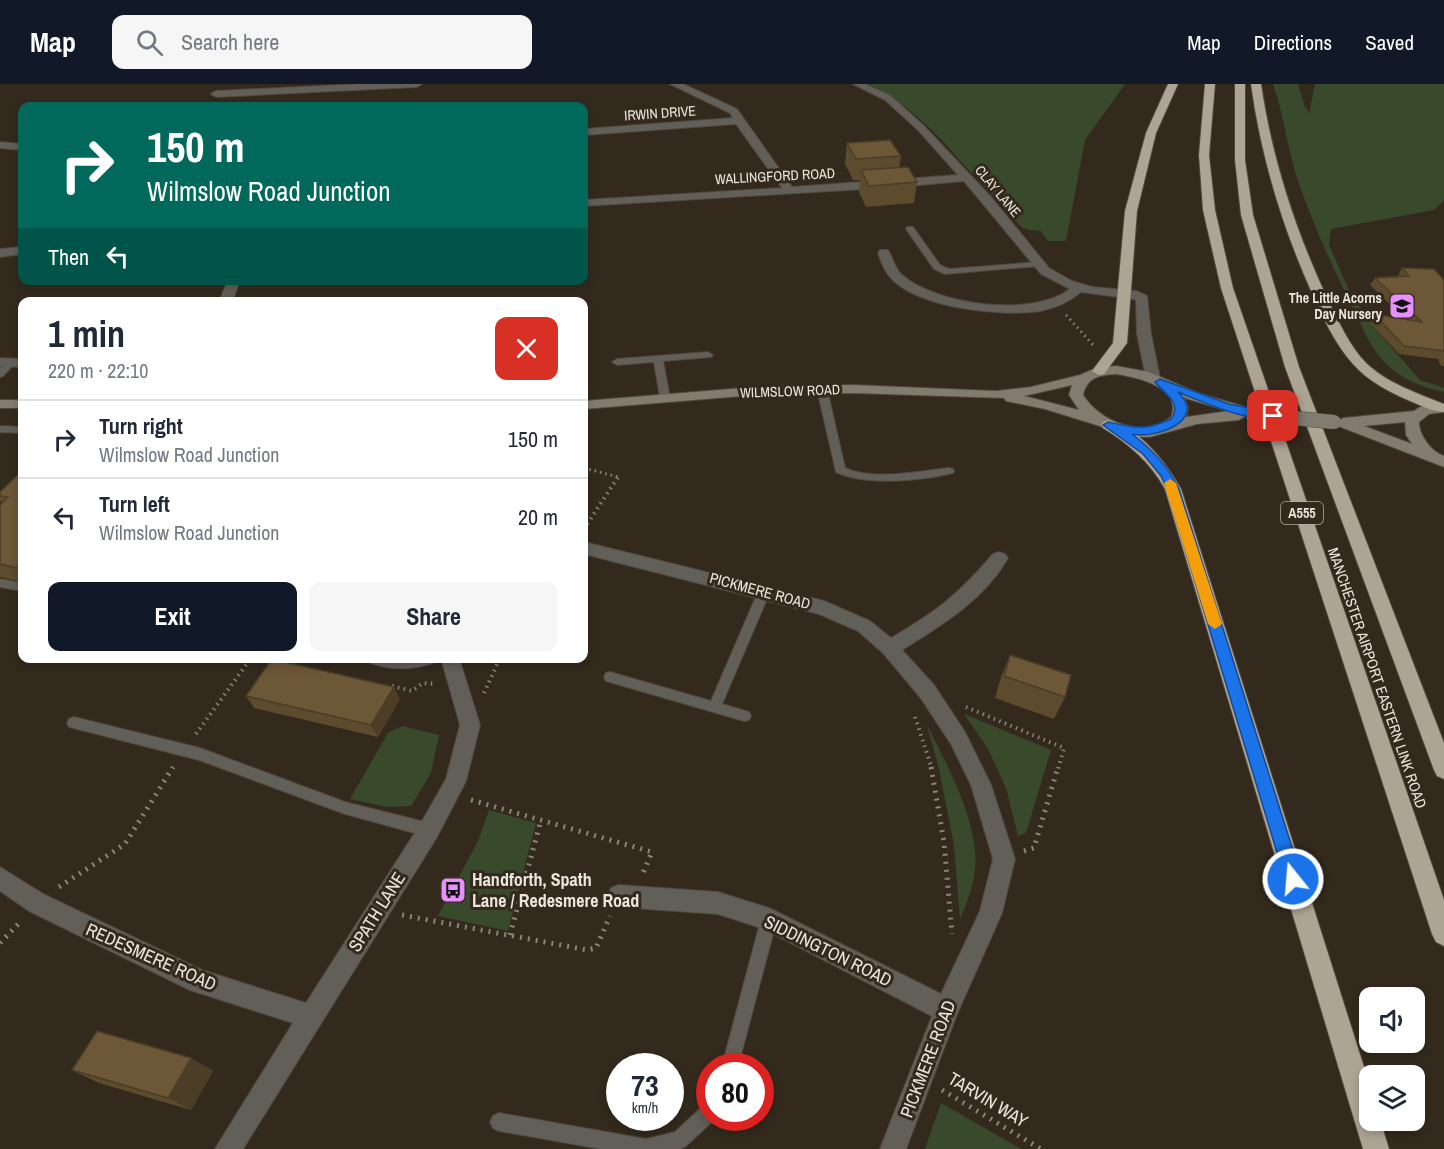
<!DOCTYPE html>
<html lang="en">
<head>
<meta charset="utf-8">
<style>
  :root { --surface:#fff; --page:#f6f6f7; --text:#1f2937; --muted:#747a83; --line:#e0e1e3; --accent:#111827 }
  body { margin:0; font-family:"Archivo Narrow",sans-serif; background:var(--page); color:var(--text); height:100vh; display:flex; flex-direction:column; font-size:22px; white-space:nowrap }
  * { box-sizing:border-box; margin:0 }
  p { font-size:20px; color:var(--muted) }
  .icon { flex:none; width:33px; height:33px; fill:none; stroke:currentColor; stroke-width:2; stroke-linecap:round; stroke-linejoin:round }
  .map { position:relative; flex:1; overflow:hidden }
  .side { position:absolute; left:18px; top:213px; width:570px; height:366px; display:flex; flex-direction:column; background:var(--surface); border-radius:12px; box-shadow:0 3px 9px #0003 }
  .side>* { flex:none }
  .top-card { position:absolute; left:18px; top:18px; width:570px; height:183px; border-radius:12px; box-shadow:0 3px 9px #0003; background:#00695c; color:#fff; overflow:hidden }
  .fabs { position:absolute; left:1359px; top:903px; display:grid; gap:12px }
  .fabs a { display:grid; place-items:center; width:66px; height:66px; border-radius:12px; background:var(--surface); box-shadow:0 3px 9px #0003; font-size:30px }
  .speed { position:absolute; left:606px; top:969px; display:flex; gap:12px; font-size:30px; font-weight:700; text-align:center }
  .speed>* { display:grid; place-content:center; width:78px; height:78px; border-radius:50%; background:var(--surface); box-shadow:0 3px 9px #0003; line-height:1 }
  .speed small { font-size:15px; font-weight:400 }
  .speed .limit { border:9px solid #d22; background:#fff; color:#111 }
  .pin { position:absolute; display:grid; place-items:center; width:51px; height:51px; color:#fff; margin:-26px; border-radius:12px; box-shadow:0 3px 9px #0006 }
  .me { position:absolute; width:66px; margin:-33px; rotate:343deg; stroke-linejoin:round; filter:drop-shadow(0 0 4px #0008) }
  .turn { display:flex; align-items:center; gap:21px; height:126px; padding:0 30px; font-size:27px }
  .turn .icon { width:78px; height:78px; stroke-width:2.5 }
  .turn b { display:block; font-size:42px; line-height:51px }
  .then { display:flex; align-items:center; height:57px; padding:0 30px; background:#0003; gap:12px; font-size:22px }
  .round { display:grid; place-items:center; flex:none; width:63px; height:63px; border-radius:12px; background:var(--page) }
  .head { display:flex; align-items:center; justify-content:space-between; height:102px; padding:0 30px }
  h1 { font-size:36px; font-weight:700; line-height:45px }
  .primary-button { display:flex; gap:12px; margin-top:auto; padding:12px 30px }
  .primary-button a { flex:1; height:69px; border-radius:12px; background:var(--accent); color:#fff; font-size:24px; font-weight:700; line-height:69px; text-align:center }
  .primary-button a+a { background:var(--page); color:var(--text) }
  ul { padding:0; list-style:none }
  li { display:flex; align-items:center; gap:18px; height:78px; padding:0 30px; border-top:2px solid var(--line) }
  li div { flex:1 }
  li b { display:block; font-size:22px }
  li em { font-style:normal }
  header { display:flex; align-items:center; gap:36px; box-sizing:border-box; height:84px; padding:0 30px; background:var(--accent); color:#fff }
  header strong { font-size:28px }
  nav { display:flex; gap:33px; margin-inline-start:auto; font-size:21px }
  .search { width:420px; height:54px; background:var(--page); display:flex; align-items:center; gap:15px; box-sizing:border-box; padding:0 21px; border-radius:12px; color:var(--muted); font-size:22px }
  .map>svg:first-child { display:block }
  .green { fill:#39492c }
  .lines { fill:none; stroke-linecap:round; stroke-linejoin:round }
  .lane-casing { stroke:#50483c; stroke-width:2 }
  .street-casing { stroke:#50483c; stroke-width:2 }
  .secondary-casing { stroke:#50483c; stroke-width:2 }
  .highway-casing { stroke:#50483c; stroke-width:2 }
  .path-far2 { stroke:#8b8479; stroke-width:3; stroke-dasharray:1.5 4; stroke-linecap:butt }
  .path-far1 { stroke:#8b8479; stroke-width:4; stroke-dasharray:1.5 4.5; stroke-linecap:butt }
  .path { stroke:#8b8479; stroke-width:5; stroke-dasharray:2 6; stroke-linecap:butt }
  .lane { fill:#625e58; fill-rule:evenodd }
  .street { fill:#625e58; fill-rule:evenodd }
  .secondary { fill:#817b70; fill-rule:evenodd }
  .highway { fill:#aea494; fill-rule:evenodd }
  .secondary-bridge-casing { stroke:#50483c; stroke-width:15; stroke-linecap:butt }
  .secondary-bridge { stroke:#817b70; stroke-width:14 }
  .wall { fill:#5d4b2e }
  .shaded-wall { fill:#4c3d26 }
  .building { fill:#6c5736; stroke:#4c3d26; stroke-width:1.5 }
  .route { fill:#1a73e8; stroke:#114b97; stroke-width:1.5 }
  .slow { fill:#f59e0b }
  .labels { text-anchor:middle; stroke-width:6; stroke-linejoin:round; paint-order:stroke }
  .far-street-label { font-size:14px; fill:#ebe5dd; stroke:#332a1d }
  .far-poi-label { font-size:14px; font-weight:bold; fill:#ebe5dd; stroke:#332a1d; text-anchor:end }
  .shield { fill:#332a1d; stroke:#b4ada3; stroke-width:1.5 }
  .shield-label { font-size:14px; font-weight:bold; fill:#ebe5dd }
  .street-label { font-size:15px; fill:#ebe5dd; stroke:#332a1d }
  .near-poi-label { font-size:18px; font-weight:bold; fill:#ebe5dd; stroke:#332a1d; text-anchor:start }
  .near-street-label { font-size:18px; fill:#ebe5dd; stroke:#332a1d }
</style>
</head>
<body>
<header>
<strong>Map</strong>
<div class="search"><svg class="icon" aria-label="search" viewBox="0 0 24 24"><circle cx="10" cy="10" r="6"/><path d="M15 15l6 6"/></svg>Search here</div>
<nav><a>Map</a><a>Directions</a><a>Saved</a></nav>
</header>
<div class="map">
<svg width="1444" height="1065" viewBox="0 0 1444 1065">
  <rect width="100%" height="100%" fill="#332a1d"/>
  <g class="green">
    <path d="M866,0H1125L1085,56L1066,157H1048L1041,147L1030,146L1021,143L980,98L991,97L984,88L971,89C942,55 909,18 866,0Z"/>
    <path d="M1273,0H1298L1305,23L1311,30L1310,24L1315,0H1444V116L1434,126L1331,145L1329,161L1348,204L1370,239L1420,296L1444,304V308C1410,301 1386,287 1369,257C1343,205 1317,152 1298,97C1287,65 1284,31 1273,0Z"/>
    <polygon points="964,630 1051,666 1026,749 1018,752 1006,704 988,665"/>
    <path d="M927,641C946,679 971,724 975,767C978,789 969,815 960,835L954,761L939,685Z"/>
    <polygon points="402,642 439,651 431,689 411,722 387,723 350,715 388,649"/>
    <polygon points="489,726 536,739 508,847 438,832 478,757"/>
    <polygon points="941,1019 1021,1065 925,1065"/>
  </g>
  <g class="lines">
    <g class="lane-casing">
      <g id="lane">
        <polygon points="907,143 913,143 940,181 949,185 1039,178 1043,180 1039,182 945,190 934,185 906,145"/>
        <polygon points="708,268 713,271 711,273 663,277 670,314 665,317 660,314 654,278 617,281 612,278 617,275"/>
        <polygon points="10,276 15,279 3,292 0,293 0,284"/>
        <path d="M822,302L827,305L845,384C873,397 918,387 949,384L953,385L954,387L953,389C921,397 865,402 836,388L817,305Z"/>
        <polygon points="0,342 22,343 22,349 0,348"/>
        <polygon points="0,495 22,499 22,507 0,503"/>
        <polygon points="764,504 770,508 722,620 749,628 751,632 749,636 744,637 606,597 604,593 606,589 610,588 711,617 758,508"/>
        <polygon points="74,633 200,664 345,718 429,739 434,741 436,746 434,751 429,753 345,730 199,676 69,643 67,639 69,635"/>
        <polygon points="769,827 774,830 777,835 738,982 722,982 761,835 764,830"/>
        <polygon points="710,1018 710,1034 716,1034 686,1062 680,1065 601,1065 499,1047 493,1044 490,1038 493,1032 499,1029 646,1055 675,1048 704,1021"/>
      </g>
    </g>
    <g class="street-casing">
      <g id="street">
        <polygon points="361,0 422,0 417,3 216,13 211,10 216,7"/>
        <path d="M670,0H683L737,25L792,103L958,91L918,46L885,16L853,0H865L891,12L924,42L991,113L1049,184L1072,197L1092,203L1136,207L1147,212L1151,250L1160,294L1153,298L1146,294L1137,250L1136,216L1133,215L1081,208C1069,218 1056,224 1040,227C1002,233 918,224 891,194C884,187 881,177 878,169L880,166H888C893,174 895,185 902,191C937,221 1032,234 1070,205L1041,190L964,97L897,103L584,122V116L782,104L736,40L584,51V45L733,34L730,29Z"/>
        <polygon points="0,58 22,60 22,66 0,64"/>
        <polygon points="22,163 22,170 0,173 0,165"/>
        <polygon points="228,196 240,196 232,218 219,218"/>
        <polygon points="0,274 22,275 22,283 0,282"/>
        <path d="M584,458L824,517L870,537L891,554C936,528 959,510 993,470L999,468L1005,470L1008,474C984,516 942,541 902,566L934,601L965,648L991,701L1015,775L1002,829L957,930L906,1065H880L932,932L764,845L718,830L619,823L611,820L608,812L611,804L619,801L718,808L769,824L941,910L980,827L993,775L971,701L951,660L920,613L883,569L858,547L819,530L584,470Z"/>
        <path d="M368,574H435L433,579C412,586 391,586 370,579Z"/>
        <polygon points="441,574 459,574 480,641 466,697 437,753 243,1065 215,1065 293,939 190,906 29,827 0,807 0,783 45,811 202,886 306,919 421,739 446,695 460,641"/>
      </g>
    </g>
    <g class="secondary-casing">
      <g id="secondary">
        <path d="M1116,282L1149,288L1198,309L1256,326L1258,329L1251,334L1246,332L1239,336L1197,340L1150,353H1135L1045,325L1006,317L1004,314L854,309L766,310L584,325V317L766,302L854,301L996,307L1031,303L1080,291L1096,284ZM1116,290C1136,293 1183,303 1171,333C1144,355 1101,339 1083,311C1087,293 1100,291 1116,290ZM1072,301L1069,311L1079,326L1024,312ZM1184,313L1188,315L1229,327L1186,333L1188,324Z"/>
        <rect x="0" y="316" width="22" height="8"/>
        <path d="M1444,320V328L1429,330L1419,338C1419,352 1432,368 1444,372V383L1338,342L1336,339L1343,334L1414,327L1420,323ZM1405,338L1406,351L1412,360L1364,342Z"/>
      </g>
    </g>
    <g class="highway-casing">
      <g id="highway">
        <polygon points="1168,0 1178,0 1156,49 1137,127 1127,259 1104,290 1099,291 1092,287 1113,259 1125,127 1146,49"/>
        <polygon points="1205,0 1215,0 1209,71 1215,126 1233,204 1444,816 1444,862 1436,858 1432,850 1221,204 1203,126 1199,71"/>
        <polygon points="1235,0 1245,0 1245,76 1253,131 1299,283 1444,659 1444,695 1437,692 1434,686 1285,283 1241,131 1235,76"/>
        <path d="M1251,0H1261C1272,75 1295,145 1327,214C1338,236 1349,262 1367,280C1389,300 1417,309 1444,320V328C1433,328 1420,321 1410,317C1389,308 1368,297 1353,280C1335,260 1323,234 1312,209C1282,142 1261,73 1251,0Z"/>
        <path d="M1108,336C1140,345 1165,377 1181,405L1370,1002V1036H1380L1389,1065H1363L1165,405C1150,378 1129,360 1103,344L1101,341L1103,338Z"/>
      </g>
    </g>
    <g class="path-far2">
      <polyline points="1066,231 1095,263"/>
      <polyline points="584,384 618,393"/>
    </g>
    <g class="path-far1">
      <polyline points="584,445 618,393 614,392"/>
      <polyline points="262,574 276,577"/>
      <polyline points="392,602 412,607 423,599 436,600"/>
      <polyline points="484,609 500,574"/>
      <polyline points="966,623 1064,664 1058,685"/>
      <polyline points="915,633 932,685"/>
      <polyline points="196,650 251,574"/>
    </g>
    <g class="path">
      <polyline points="931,683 944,758 952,850"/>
      <polyline points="471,716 652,768 643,789"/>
      <polyline points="1024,767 1034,764 1058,683"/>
      <polyline points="59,803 125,760 173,683"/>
      <polyline points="402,831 587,866 596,864 610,832"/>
      <polyline points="510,851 541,736"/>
      <polyline points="0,859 22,836"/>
      <polyline points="942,1006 1041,1065"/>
    </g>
    <use href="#lane" class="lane"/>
    <use href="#street" class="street"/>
    <use href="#secondary" class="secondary"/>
    <use href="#highway" class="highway"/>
    <g class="secondary-bridge-casing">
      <polyline id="secondary-bridge" points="1252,330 1334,338"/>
    </g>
    <use href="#secondary-bridge" class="secondary-bridge"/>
  </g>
  <g class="wall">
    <polygon points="847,59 901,72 899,84 917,98 914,119 866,123 859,108 860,96 853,96 845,80"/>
    <polygon points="1402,184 1444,196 1444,282 1441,282 1438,275 1399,270 1369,238 1374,230 1405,235 1370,201 1375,194 1398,192"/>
    <polygon points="22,387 22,498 0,493 0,421 2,419 0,416 0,408"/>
    <polygon points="1010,571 1065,613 1054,635 995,614 1001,593"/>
    <polygon points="246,612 400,615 378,653 254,624"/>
    <polygon points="191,974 213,987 191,1026 99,999 72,986"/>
  </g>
  <g class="shaded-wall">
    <polygon points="394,603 400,615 378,653 371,641"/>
    <polygon points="191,974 213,987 191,1026 168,1014"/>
  </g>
  <g class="building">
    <polygon points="890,56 901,72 856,75 847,59"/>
    <polygon points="908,83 917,98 869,102 861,86"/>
    <polygon points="1402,184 1434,185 1444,196 1444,268 1444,267 1404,262 1374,230 1422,238 1375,194 1409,192"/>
    <polygon points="22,387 22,485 0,480 0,421 8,413 0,412 0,408"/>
    <polygon points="1010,571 1071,591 1065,613 1004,592"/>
    <polygon points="272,575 394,603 371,641 246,612"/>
    <polygon points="97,947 191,974 168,1014 72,986"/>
  </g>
  <path class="route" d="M1160,295L1229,320L1273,328L1278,332C1263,345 1196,315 1178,308C1208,337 1155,355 1132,350C1152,365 1168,382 1179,405L1302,795L1299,801L1293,804L1287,801L1285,795L1167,405L1161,392L1143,370L1103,341L1108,338C1137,344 1144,347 1171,335C1183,319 1164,309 1155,298Z"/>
  <polygon class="slow" points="1170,395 1176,399 1222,540 1215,545 1208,540 1164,399"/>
  <defs>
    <g id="school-square" transform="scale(1.35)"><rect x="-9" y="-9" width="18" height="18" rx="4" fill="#e88eff" stroke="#332a1d"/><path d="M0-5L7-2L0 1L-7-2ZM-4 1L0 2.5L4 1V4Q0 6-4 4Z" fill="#111"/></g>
    <g id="bus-square" transform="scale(1.35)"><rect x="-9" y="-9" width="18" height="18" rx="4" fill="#e88eff" stroke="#332a1d"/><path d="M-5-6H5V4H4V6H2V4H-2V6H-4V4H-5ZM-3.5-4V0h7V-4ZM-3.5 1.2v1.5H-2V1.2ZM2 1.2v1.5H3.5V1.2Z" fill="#111"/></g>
  </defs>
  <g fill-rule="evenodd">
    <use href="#school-square" x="1402" y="222"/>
    <use href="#bus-square" x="453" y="806"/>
  </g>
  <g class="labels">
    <g class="far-street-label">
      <text transform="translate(660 29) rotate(-4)" y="5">IRWIN DRIVE</text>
      <text transform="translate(775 92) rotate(-3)" y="5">WALLINGFORD ROAD</text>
      <text transform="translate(998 107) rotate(50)" y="5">CLAY LANE</text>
      <text transform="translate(790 307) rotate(-2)" y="5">WILMSLOW ROAD</text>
    </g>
    <g class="far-poi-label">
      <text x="1382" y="219">The Little Acorns<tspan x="1382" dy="16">Day Nursery</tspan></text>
    </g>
    <rect class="shield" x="1281" y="418" width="42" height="22" rx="4.5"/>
    <g class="shield-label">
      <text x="1302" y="434">A555</text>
    </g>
    <g class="street-label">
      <text transform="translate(760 507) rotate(15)" y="5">PICKMERE ROAD</text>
      <text transform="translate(1377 594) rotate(71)" y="5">MANCHESTER AIRPORT EASTERN LINK ROAD</text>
    </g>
    <g class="near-poi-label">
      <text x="472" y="802">Handforth, Spath<tspan x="472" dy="21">Lane / Redesmere Road</tspan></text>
    </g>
    <g class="near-street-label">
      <text transform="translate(377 828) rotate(-58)" y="6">SPATH LANE</text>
      <text transform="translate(828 867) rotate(26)" y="6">SIDDINGTON ROAD</text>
      <text transform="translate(151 873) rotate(24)" y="6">REDESMERE ROAD</text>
      <text transform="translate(928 975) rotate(-69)" y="6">PICKMERE ROAD</text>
      <text transform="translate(988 1016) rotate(31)" y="6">TARVIN WAY</text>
    </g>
  </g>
</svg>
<div class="fabs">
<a><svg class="icon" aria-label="sound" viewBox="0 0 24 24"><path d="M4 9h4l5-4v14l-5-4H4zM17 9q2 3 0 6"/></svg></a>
<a><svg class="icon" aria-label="layers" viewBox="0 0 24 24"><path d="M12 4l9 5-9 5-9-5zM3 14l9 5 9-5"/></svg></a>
</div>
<div class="speed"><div>73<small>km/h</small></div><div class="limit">80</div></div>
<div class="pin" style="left:1273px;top:332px;background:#d93025"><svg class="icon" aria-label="arrive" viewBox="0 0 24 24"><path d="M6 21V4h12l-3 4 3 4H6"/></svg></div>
<svg class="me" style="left:1293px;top:795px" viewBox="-20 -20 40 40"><circle r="17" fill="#1a73e8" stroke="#fff" stroke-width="3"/><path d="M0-11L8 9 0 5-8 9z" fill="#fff"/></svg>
<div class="top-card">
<div class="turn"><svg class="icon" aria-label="right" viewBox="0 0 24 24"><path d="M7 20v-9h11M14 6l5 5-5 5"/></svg><div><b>150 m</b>Wilmslow Road Junction</div></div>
<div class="then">Then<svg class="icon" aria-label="left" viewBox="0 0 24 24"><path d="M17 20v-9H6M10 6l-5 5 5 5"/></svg></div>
</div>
<section class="side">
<div class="head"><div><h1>1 min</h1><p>220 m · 22:10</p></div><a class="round" style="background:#d93025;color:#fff"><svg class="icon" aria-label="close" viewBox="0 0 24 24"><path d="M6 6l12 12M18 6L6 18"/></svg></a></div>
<ul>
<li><svg class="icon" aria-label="right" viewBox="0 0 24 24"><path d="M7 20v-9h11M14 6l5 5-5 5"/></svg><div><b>Turn right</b><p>Wilmslow Road Junction</p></div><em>150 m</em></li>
<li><svg class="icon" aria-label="left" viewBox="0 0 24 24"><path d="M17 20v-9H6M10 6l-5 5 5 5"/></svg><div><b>Turn left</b><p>Wilmslow Road Junction</p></div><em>20 m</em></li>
</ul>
<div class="primary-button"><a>Exit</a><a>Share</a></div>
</section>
</div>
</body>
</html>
